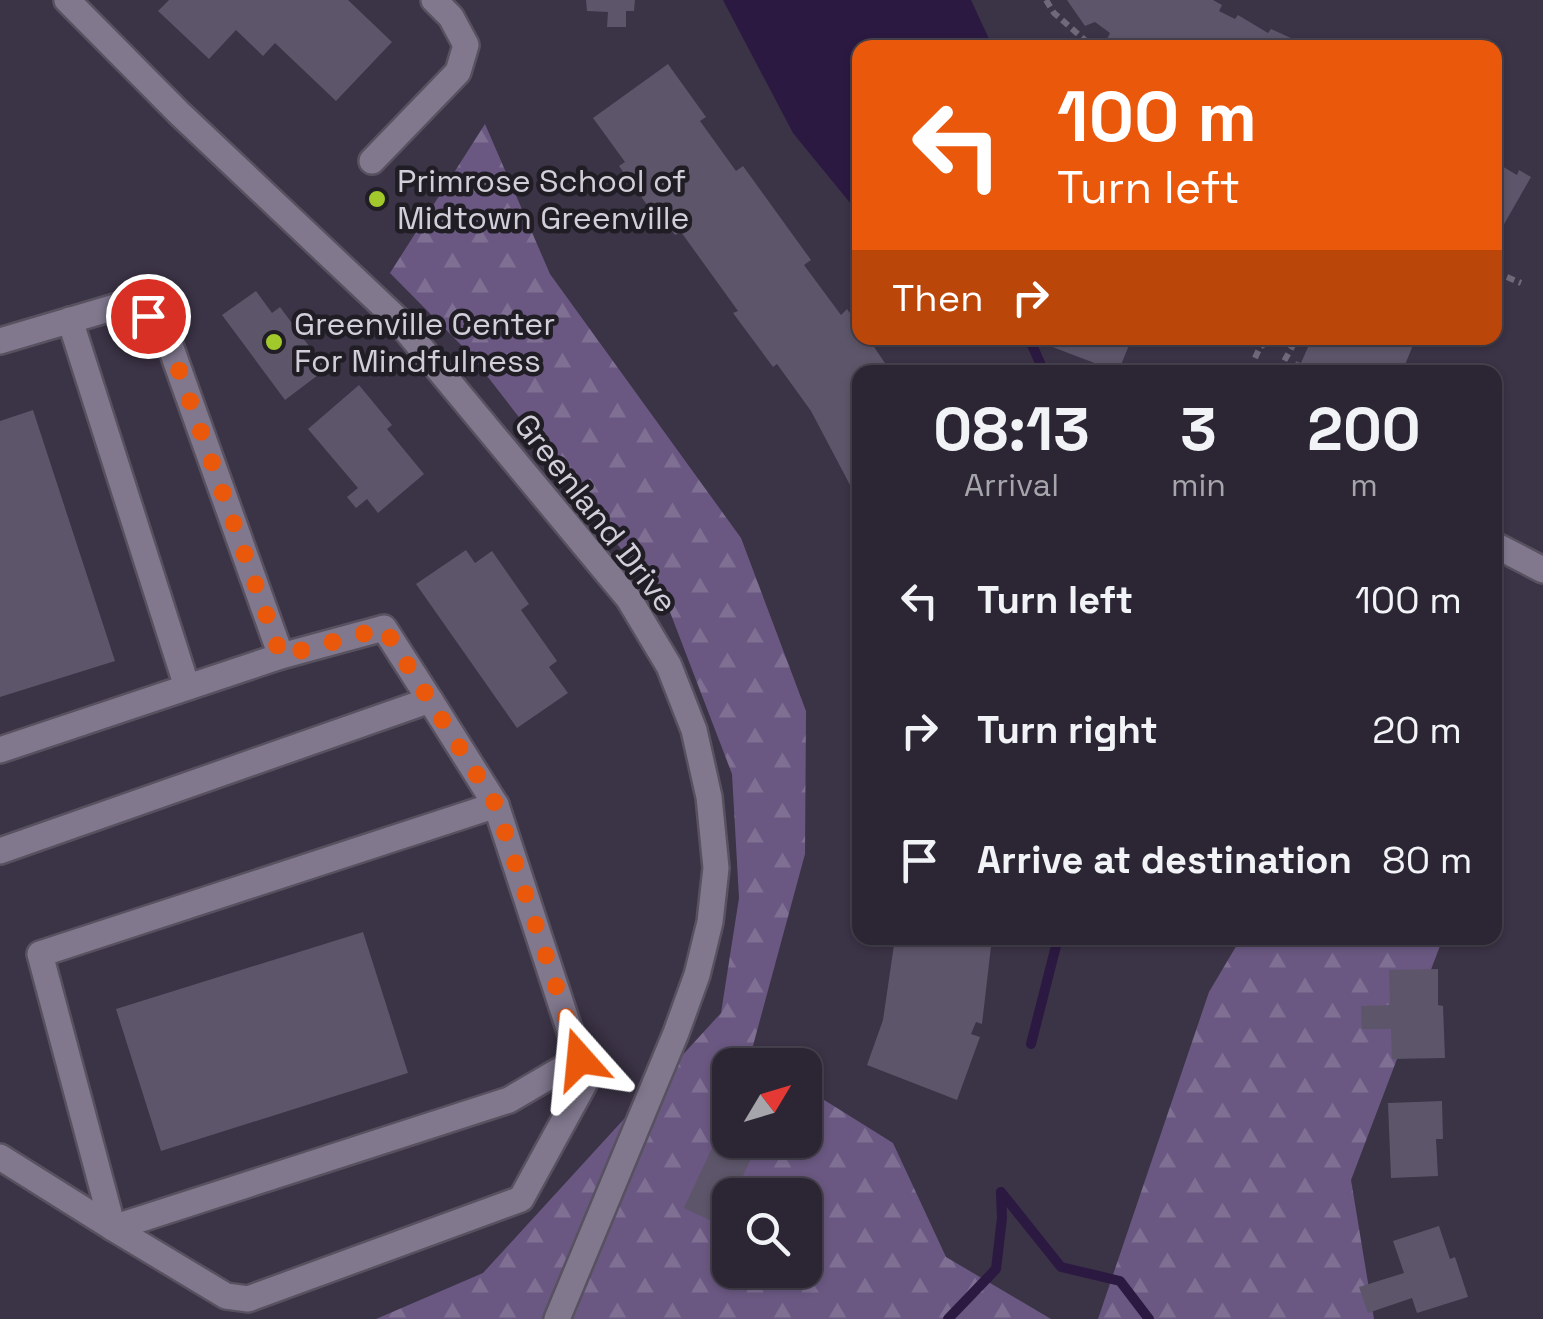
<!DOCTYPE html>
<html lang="en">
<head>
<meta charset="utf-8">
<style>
  :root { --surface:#2c2634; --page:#383240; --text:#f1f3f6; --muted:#a6a5ac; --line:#48434f }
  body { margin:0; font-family:"Space Grotesk",sans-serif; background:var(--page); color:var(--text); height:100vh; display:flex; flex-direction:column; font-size:38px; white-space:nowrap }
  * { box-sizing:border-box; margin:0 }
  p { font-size:32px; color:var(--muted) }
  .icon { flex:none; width:55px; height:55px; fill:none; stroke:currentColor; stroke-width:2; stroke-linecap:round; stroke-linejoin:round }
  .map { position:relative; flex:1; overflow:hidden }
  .sheet { position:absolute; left:852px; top:365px; width:650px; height:580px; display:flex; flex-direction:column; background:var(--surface); border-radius:20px; box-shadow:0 2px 8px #0004,0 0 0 2px var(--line) }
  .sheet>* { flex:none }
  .top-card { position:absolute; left:852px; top:40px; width:650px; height:305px; border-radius:20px; box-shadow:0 2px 8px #0004,0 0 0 2px var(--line); background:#ea580c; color:#fff; overflow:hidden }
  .needle { width:65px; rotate:52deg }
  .buttons { position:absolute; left:712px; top:1048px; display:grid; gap:20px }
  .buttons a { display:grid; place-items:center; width:110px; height:110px; border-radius:20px; background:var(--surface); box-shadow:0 2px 8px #0004,0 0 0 2px var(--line); font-size:50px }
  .pin { position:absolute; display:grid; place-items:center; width:85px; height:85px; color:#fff; margin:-42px; border:5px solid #fff; border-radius:50%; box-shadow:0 2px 10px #0007 }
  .me { position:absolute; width:110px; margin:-55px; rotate:342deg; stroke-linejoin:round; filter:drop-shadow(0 0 8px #0008) }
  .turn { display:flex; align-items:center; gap:35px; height:210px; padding:0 40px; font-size:45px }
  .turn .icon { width:130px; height:130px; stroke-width:2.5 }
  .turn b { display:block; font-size:70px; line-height:85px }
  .then { display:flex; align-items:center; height:95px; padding:0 40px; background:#0003; gap:20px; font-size:38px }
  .eta { display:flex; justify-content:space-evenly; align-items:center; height:170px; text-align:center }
  .eta b { font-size:60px; font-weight:600; line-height:70px }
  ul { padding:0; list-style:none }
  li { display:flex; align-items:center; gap:30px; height:130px; padding:0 40px }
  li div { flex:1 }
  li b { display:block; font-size:38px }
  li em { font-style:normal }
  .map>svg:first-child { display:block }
  .forest { fill:url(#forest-firs); fill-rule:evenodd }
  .water { fill:#2c1941 }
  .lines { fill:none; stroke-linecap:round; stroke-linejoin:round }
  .stream { stroke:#2c1941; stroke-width:10 }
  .building { fill:#5d5569 }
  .minor-casing { stroke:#575160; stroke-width:30 }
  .path { stroke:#706979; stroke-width:6; stroke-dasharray:8 5; stroke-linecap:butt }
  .minor { stroke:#81788e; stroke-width:25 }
  .route { stroke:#ea580c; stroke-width:18; stroke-dasharray:0 32.4 }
  .poi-dot { fill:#a1c92b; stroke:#201d25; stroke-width:4 }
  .labels { text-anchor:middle; stroke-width:9; stroke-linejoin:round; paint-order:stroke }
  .poi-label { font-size:32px; fill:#d3cfda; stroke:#201d25; text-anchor:start }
  .street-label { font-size:32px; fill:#d3cfda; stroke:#201d25 }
</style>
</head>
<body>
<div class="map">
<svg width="1543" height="1319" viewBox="0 0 1543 1319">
  <defs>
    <pattern id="forest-firs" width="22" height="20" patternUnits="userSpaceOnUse" patternTransform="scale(2.5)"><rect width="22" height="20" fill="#6a5882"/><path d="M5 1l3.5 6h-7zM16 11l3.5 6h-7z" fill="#7e6f93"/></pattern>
  </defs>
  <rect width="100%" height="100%" fill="#3b3346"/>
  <g class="forest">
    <path d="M485,124L550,274L741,538L806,711L805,854L751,1053L769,1065H730V1140H805V1088L893,1143L946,1257L1051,1319H376L483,1273L721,1013L739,898L732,774L670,612L470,354L390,273ZM730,1195H805V1270H730Z"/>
    <polygon points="1241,938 1443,938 1351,1180 1374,1319 1098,1319 1209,992"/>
  </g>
  <polygon class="water" points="723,0 971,0 990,41 982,47 860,48 860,215 793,133"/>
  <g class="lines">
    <g class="stream">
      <polyline points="1029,338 1044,372"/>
      <polyline points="1031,1044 1058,938"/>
      <polyline points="1001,1192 1061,1267 1120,1281 1149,1319"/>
      <polyline points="948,1319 996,1269 1002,1218 1001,1193"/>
    </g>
  </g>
  <g class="building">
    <polygon points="169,0 348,0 392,42 336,101 275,43 263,56 236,30 209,59 158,11"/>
    <polygon points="586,0 635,0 634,11 626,11 626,27 607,27 608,12 587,11"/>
    <polygon points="1067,0 1213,0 1222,5 1219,11 1235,19 1238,15 1268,33 1271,29 1291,38 1288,44 1294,48 1114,48 1105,43 1110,33 1095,22 1085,26"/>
    <polygon points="668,64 706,117 700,121 736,171 743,166 811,260 804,265 841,315 847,309 860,327 860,338 868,338 891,372 860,372 860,504 811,411 777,364 773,367 733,313 738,311 681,232 675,235 667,224 663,227 619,166 625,162 593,118"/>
    <polygon points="1495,157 1503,161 1500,165 1517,175 1519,170 1531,177 1495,240"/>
    <polygon points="256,291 272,313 280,307 326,369 285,400 222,315"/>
    <polygon points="1044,338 1132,338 1118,372 1042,343"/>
    <polygon points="1312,338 1416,338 1402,372 1292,372 1296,361 1301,363"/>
    <polygon points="359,385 392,425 387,429 424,474 378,513 367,499 356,508 347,497 358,488 308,429"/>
    <polygon points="33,410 115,661 0,697 0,421"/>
    <polygon points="466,550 475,563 492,551 529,604 521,610 557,661 549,667 568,693 517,728 416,584"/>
    <polygon points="363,932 408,1073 161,1151 116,1009"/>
    <polygon points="895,938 992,938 982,1024 976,1022 971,1034 980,1037 957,1100 867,1065 883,1020"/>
    <polygon points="1438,969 1438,1005 1443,1006 1445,1058 1392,1059 1391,1029 1362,1029 1361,1006 1390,1005 1389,970"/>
    <polygon points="1442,1101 1443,1139 1436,1139 1438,1176 1391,1178 1388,1103"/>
    <polygon points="718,1135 754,1152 734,1195 730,1195 730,1204 720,1225 684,1208"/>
    <polygon points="1439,1226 1450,1259 1455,1257 1468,1297 1417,1313 1412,1298 1368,1313 1359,1287 1404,1273 1393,1241"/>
  </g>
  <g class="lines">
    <g class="minor-casing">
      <g id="minor">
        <polyline points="67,0 179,113 396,318 629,599 669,666 694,730 709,797 716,868 710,922 697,975 676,1033 557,1319"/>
        <polyline points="372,161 458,72 466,45 451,17 434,0"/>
        <polyline points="70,320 187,687"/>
        <polyline points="0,341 132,302 165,331 281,656 384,628 430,700"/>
        <polyline points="1495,545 1543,570"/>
        <polyline points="0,750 281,656"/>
        <polyline points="496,805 40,954 113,1228 226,1296 248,1299 521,1199 584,1084 579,1059"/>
        <polyline points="0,851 430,700 496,805 579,1059 509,1100 113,1228 0,1157"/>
      </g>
    </g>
    <g class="path">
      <polyline points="1046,0 1054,13 1094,48"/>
      <polyline points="1495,272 1521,283"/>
      <polyline points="1274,338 1294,343"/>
      <polyline points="1255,358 1260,347 1273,338"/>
      <polyline points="1278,372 1297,338"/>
    </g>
    <use href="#minor" class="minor"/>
  </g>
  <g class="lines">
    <polyline class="route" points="148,316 165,331 281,656 384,628 496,805 580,1059"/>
  </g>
  <g class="poi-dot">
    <circle cx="377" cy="199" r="10"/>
    <circle cx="274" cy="342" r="10"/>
  </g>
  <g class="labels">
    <g class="poi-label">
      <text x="397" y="192">Primrose School of<tspan x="397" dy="37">Midtown Greenville</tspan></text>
      <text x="294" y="335">Greenville Center<tspan x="294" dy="37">For Mindfulness</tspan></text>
    </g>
    <g class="street-label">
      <text transform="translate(596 513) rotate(52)" y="11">Greenland Drive</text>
    </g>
  </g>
</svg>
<div class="buttons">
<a><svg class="needle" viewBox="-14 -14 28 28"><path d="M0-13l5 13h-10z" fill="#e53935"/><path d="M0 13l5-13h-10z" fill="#a6a5ac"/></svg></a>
<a><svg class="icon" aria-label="search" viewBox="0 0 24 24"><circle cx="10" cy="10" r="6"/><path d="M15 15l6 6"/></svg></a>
</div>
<div class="pin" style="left:148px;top:316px;background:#d93025"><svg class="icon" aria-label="arrive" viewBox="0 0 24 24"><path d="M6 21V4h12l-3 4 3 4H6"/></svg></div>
<svg class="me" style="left:580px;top:1059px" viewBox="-20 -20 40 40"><path d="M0-17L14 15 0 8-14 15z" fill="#ea580c" stroke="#fff" stroke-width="4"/></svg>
<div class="top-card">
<div class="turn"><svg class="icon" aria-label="left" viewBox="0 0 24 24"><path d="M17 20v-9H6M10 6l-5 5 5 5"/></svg><div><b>100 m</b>Turn left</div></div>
<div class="then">Then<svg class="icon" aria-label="right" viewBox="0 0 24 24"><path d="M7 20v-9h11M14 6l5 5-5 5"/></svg></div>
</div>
<section class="sheet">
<div class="eta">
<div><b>08:13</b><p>Arrival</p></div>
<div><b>3</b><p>min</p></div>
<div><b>200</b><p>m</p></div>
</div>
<ul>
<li><svg class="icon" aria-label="left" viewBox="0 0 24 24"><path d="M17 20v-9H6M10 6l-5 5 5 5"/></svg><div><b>Turn left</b></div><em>100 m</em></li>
<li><svg class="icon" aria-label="right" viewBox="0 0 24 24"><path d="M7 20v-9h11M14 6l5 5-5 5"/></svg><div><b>Turn right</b></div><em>20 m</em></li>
<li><svg class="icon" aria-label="arrive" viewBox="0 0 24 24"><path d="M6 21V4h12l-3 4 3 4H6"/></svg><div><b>Arrive at destination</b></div><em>80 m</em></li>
</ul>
</section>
</div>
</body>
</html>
